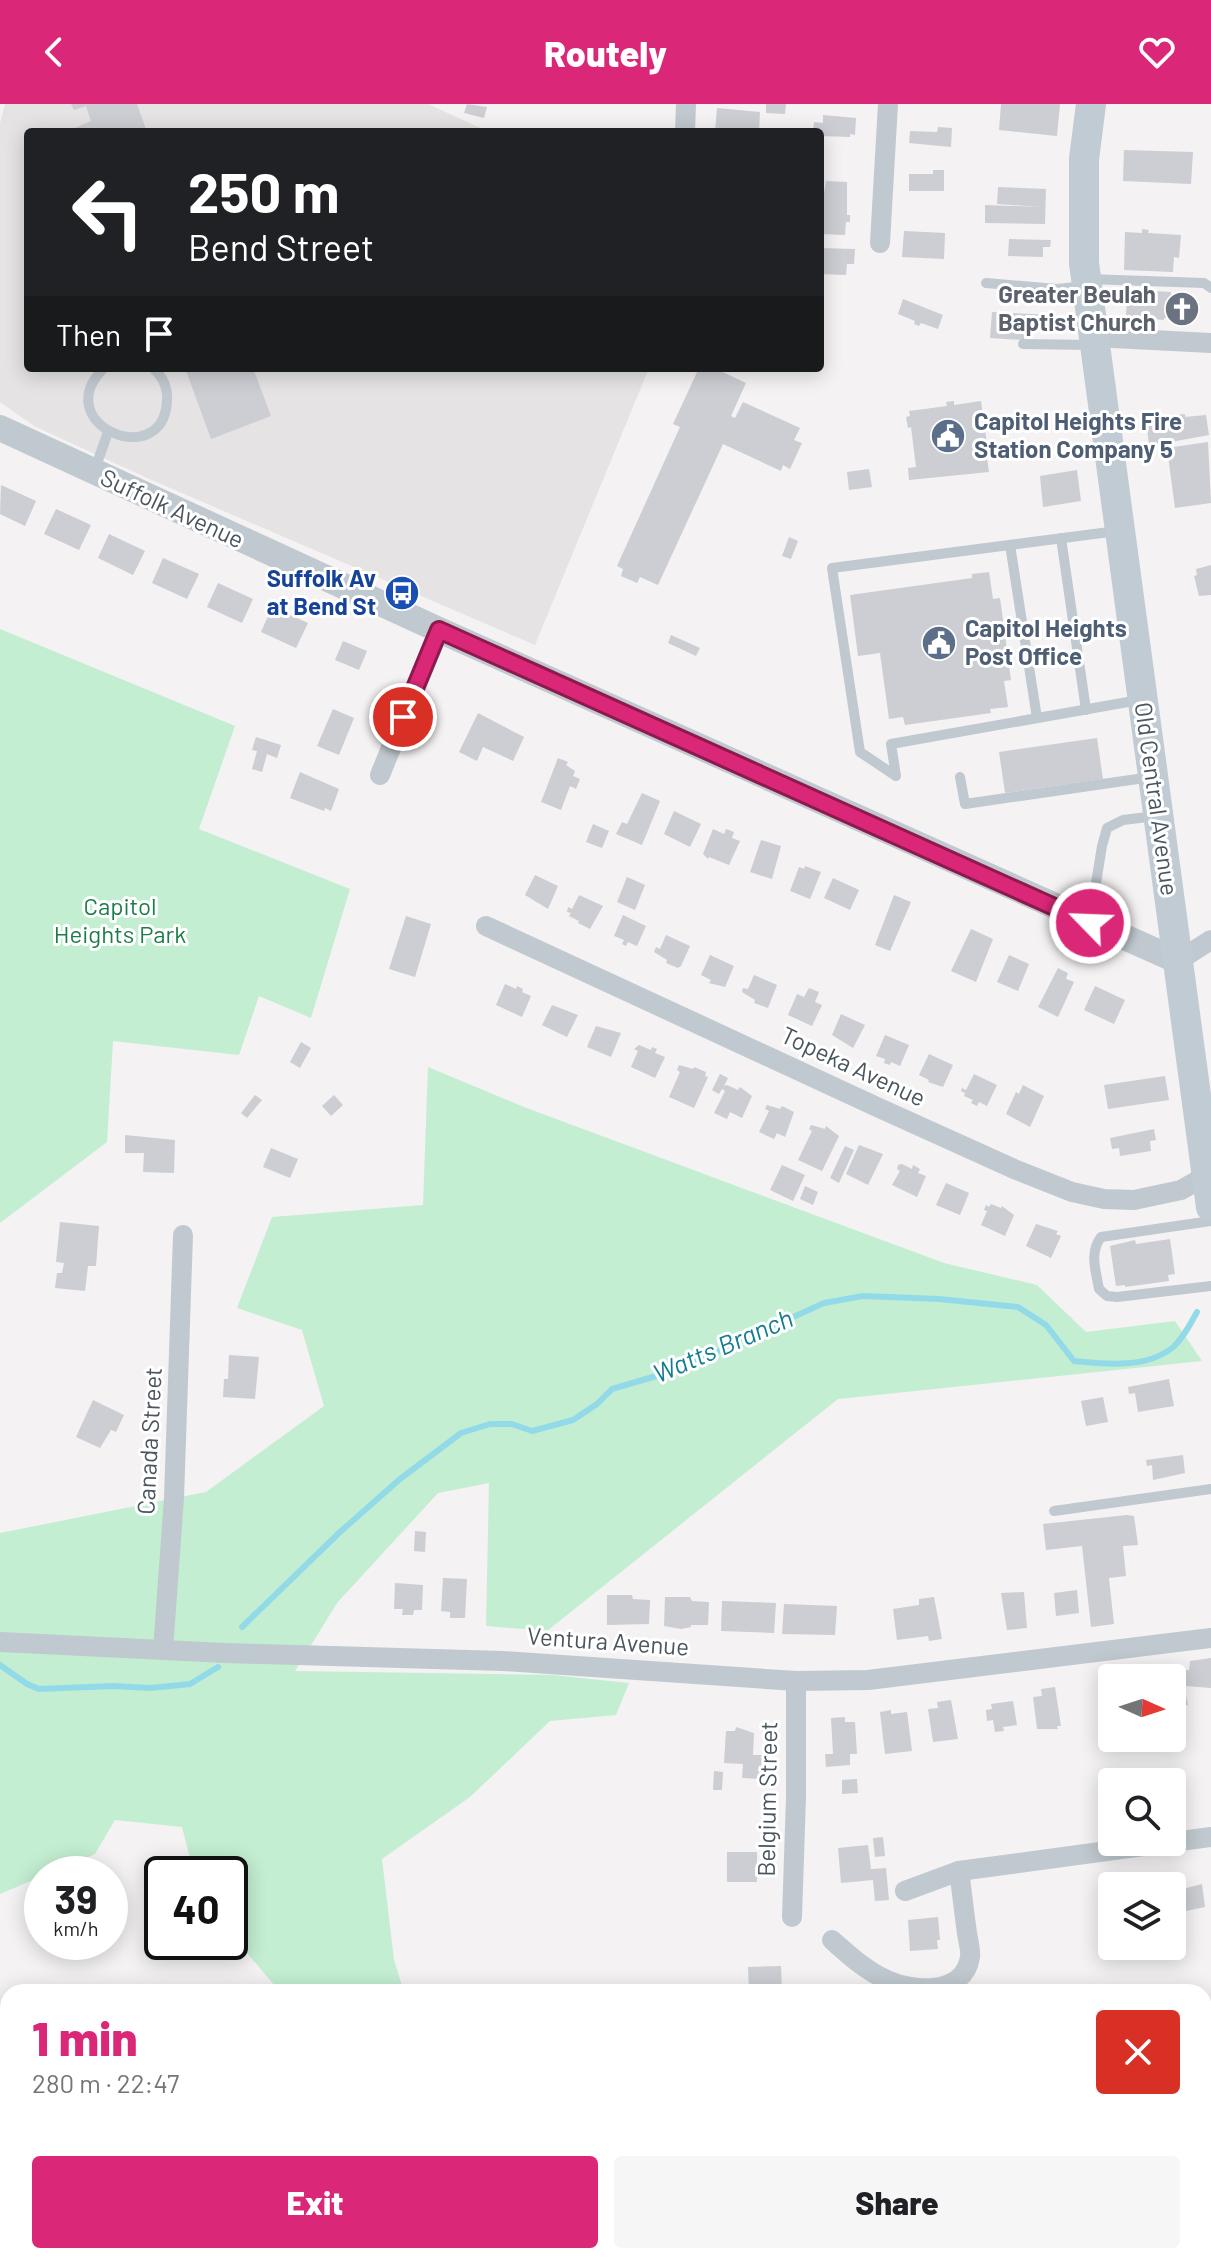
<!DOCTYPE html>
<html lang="en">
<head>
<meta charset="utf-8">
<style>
  :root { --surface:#fff; --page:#f6f6f6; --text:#202124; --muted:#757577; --accent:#db2777 }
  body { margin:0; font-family:Barlow,sans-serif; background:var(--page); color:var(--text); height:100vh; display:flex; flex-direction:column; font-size:30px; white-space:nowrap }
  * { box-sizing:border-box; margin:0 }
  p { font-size:26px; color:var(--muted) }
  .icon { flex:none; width:44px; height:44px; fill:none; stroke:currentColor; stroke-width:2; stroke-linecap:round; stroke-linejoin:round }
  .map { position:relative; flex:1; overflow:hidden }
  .side { position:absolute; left:0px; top:1880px; width:1212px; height:280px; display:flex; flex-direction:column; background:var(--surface); border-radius:24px 24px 0 0; box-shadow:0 4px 20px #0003 }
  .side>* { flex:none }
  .guide { position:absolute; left:24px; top:24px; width:800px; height:244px; border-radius:8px; box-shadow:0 4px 20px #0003; background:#202124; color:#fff; overflow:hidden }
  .needle { width:52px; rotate:93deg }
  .fabs { position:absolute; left:1098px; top:1560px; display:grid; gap:16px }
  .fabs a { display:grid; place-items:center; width:88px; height:88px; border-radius:8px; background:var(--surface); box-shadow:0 4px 20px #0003; font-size:40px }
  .speed { position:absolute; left:24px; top:1752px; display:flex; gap:16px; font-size:40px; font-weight:700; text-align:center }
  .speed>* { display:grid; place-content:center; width:104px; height:104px; border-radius:50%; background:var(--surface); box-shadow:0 4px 20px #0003; line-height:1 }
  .speed small { font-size:20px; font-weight:400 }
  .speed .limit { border:4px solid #111; border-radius:12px; background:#fff; color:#111 }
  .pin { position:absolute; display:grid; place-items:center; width:68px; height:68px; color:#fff; margin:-34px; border:4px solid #fff; border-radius:50%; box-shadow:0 2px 8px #0007 }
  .me { position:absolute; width:88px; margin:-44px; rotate:294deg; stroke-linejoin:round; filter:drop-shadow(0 0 6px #0008) }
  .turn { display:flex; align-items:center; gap:28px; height:168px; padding:0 32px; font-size:36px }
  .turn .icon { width:104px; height:104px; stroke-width:2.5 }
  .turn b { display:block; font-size:56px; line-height:68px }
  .then { display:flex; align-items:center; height:76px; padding:0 32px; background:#0003; gap:16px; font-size:30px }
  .round { display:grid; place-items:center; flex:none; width:84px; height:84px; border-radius:8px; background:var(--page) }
  .overview { display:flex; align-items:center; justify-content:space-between; height:136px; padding:0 32px }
  h1 { font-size:48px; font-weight:800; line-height:60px; color:var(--accent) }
  .action { display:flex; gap:16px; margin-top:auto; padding:16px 32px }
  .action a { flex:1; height:92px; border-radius:8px; background:var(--accent); color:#fff; font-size:32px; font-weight:800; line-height:92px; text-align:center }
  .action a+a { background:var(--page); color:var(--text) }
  header { display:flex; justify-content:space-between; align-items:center; height:104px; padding:0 32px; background:var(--accent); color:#fff; font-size:36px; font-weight:800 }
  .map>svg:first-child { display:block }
  .education { fill:#e5e3e3 }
  .green { fill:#c3eed2 }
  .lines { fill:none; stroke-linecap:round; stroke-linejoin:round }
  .stream { stroke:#93dae8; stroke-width:6 }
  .building { fill:#ccced3 }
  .service { stroke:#c0c9cf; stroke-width:10 }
  .minor { stroke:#c0c9cf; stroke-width:20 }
  .tertiary { stroke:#c0c9cf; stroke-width:26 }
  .secondary { stroke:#c0cbd4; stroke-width:30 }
  .route-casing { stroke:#8e194d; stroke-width:20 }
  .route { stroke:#db2777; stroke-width:14 }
  .labels { text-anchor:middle; stroke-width:6; stroke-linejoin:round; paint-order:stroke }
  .worship-label { font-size:24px; font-weight:bold; fill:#5b616d; stroke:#fff; text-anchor:end }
  .service-label { font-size:24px; font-weight:bold; fill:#4e5e75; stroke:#fff; text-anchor:start }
  .street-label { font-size:24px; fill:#4a555e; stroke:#fff }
  .transit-label { font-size:24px; font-weight:bold; fill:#164399; stroke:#fff; text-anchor:end }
  .park-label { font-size:24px; fill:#1d7d49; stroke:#fff }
  .water-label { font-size:26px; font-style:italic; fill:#147c90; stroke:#fff }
</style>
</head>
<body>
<header><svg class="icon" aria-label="back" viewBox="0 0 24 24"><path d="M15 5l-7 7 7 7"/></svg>Routely<svg class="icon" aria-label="heart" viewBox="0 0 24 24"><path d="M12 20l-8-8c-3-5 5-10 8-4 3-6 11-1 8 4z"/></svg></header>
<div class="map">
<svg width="1211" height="2160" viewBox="0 0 1211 2160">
  <rect width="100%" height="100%" fill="#f4f2f2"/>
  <polygon class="education" points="5,0 428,0 489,28 28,28 28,264 649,264 535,541 147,374 34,322 0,298 0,19"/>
  <g class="green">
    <polygon points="0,525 235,622 199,725 350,785 311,914 259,892 239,951 113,937 107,1038 0,1119"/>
    <polygon points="428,963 524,1003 944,1159 1037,1181 1086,1228 1175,1217 1202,1257 838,1295 547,1527 486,1522 489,1379 438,1389 337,1499 295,1567 552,1571 629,1579 616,1611 550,1617 470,1693 382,1755 394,1856 404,1888 280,1888 230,1829 230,1770 194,1770 182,1723 115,1716 95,1750 48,1770 42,1770 42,1772 0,1790 0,1429 206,1388 324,1302 302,1226 237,1204 272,1113 423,1101"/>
  </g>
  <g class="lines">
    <g class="stream">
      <path d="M242,1523L340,1428L400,1375L461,1329L490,1320H512L532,1327L573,1316L597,1300L612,1285L677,1266L824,1199L863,1192L939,1195L1018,1203L1046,1221L1074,1257C1106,1260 1145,1265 1172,1244C1183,1235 1190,1220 1197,1208"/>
      <polyline points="0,1561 27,1580 39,1585 113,1582 150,1584 190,1580 218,1563"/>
    </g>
  </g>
  <g class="building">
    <polygon points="71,0 137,0 147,28 71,28 70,26 91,17 86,2 74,6"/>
    <polygon points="467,0 487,3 484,14 464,9"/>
    <polygon points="766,0 786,0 785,10 766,9"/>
    <polygon points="1001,0 1060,0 1057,32 999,26"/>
    <polygon points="717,4 760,8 759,28 715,28"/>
    <polygon points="823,11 856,14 855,31 850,30 850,33 820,32 820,28 813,28 814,18 823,19"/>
    <polygon points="938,23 952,24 951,43 909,39 910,27 937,28"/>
    <polygon points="1124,46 1193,48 1191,80 1123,77"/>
    <polygon points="933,66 944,66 944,87 909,87 909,70 933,70"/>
    <polygon points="826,77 847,78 847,111 850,111 850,118 846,118 845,131 821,130 820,102 822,102"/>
    <polygon points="998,83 1046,85 1045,120 985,119 985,101 1042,103 997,100"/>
    <polygon points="1142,125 1149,126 1148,129 1181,131 1179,154 1174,153 1173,168 1124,166 1125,128 1142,129"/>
    <polygon points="904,127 945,129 944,155 902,153"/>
    <polygon points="1009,135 1051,136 1050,143 1043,143 1043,153 1008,152"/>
    <polygon points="820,144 855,145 854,160 847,160 846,171 820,170"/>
    <polygon points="1133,186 1171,188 1170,214 1164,214 1164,216 1126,213 1127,188 1133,188"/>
    <polygon points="903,195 943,211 938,225 921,219 919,222 914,220 915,217 898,210"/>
    <polygon points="992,208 1052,211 1051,227 1025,225 1024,236 990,234"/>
    <polygon points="185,264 253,264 271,312 211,335"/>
    <polygon points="699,264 714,264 746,279 731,312 735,314 743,298 800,324 794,336 802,339 790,365 783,361 781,367 723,340 658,481 640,473 637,479 621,472 623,465 617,462 680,323 673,320"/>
    <polygon points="954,297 954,301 981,297 989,354 987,354 989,368 909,376 908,364 916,363 911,323 908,324 906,313 910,312 909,307 947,302 946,298"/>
    <polygon points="1185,310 1185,313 1206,311 1209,331 1149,342 1146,314"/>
    <polygon points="1208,338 1211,399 1175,404 1167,344"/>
    <polygon points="869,365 872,383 849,386 847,368"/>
    <polygon points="1077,366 1081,397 1043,403 1040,372"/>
    <polygon points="1,381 36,397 25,422 0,410"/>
    <polygon points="56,405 91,421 79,446 44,430"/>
    <polygon points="109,430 145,447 133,471 98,454"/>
    <polygon points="789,433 798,437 791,455 782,452"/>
    <polygon points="163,454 199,470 187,495 152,479"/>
    <polygon points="1211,461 1211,491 1199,492 1194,472 1197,471 1196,465"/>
    <polygon points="989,468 993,495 1000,494 1011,576 1004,577 1008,603 990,605 991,609 905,621 903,613 889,615 880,549 858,552 850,491 972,474 972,470"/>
    <polygon points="218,479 253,495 242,519 207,503"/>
    <polygon points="272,503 308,519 296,544 261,528"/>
    <polygon points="671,531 700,544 696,552 668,539"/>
    <polygon points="343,537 367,547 359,566 335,556"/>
    <polygon points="333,605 354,614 339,651 317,642"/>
    <polygon points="478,609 524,633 513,657 483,643 477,657 459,648"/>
    <polygon points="256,633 281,641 277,654 267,650 262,668 252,665 257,647 252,646"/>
    <polygon points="1097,634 1103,675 1005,689 999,648"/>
    <polygon points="558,654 568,658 566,661 575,667 573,672 580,675 576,685 570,682 561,706 541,698"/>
    <polygon points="300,668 339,685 331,707 325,704 324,707 290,694"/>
    <polygon points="642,689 660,697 642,741 616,730 622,718 627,720"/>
    <polygon points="674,707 701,720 690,743 664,730"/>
    <polygon points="593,720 609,727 602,744 586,738"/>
    <polygon points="713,725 724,730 726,725 734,728 732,734 740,737 729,761 709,753 708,755 703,750"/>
    <polygon points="761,736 781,742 772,775 750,768"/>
    <polygon points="805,762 821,768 810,795 790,787 799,763 804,765"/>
    <polygon points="535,771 558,782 548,805 525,791"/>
    <polygon points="627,773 645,781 635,806 617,798"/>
    <polygon points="833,774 859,786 850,806 824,794"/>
    <polygon points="579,791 603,802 590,825 578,819 579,817 569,812 571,809 567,808 568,803 572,805"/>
    <polygon points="894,791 911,798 890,847 875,841"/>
    <polygon points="623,811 646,822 637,842 628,838 626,842 622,840 624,836 614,832"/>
    <polygon points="406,812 431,820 415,873 389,865"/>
    <polygon points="971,825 993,835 976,878 951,867"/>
    <polygon points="666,831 690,842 681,862 678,864 666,859 667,856 654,848 656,843 660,845"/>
    <polygon points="710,851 734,862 725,883 709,879 711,876 701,871"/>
    <polygon points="1009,851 1029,860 1018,887 997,878"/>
    <polygon points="1058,864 1068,869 1066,875 1074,878 1058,913 1038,903"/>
    <polygon points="754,871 777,881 768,904 754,899 755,896 742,888 743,884 748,885"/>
    <polygon points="505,880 516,885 517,882 523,885 522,888 531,892 522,913 496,901"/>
    <polygon points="1095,882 1125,896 1114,920 1084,906"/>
    <polygon points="809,884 819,888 815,898 822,901 812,922 788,911 797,890 804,893"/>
    <polygon points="552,901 578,911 567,933 542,921"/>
    <polygon points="841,910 865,921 853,944 832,931"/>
    <polygon points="596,922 621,929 611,953 587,943"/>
    <polygon points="885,931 909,941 900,962 891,958 890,961 884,959 885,955 876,952"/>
    <polygon points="301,938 311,944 300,964 290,958"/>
    <polygon points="639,941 651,946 652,943 657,945 655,949 665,953 655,974 631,963 638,947 634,945"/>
    <polygon points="929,950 953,961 943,983 928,978 929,976 919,971"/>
    <polygon points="679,961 693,965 694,963 706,968 705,972 708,973 694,1004 669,993 680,968 677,966"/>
    <polygon points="720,970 728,974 724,982 727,981 738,986 740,983 752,992 742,1014 730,1008 727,1015 714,1009 725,987 722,985 719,990 712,986"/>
    <polygon points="974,970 997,981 987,1002 979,998 977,1002 971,999 973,996 964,992 965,989 961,987 962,984 966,986"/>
    <polygon points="1165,972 1169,996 1108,1005 1104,981"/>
    <polygon points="1023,981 1044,992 1030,1023 1006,1010 1016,988 1019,990"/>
    <polygon points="255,991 262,996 247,1014 241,1009"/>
    <polygon points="334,991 343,1001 331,1012 322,1002"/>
    <polygon points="767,1001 780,1005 782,1002 794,1008 785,1033 777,1029 774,1035 759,1028 769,1007 765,1005"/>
    <polygon points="811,1021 825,1025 826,1022 839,1032 822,1067 798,1056 812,1027 809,1025"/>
    <polygon points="1154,1025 1156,1036 1150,1037 1151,1047 1120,1052 1119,1044 1112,1045 1110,1034"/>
    <polygon points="125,1031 175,1036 174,1069 143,1068 144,1049 125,1049"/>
    <polygon points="859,1041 883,1050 868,1081 846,1070"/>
    <polygon points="845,1042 854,1046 839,1079 830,1074"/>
    <polygon points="271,1044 298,1055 290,1074 263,1063"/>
    <polygon points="902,1060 912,1065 913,1061 920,1065 918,1069 926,1072 917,1093 892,1081 900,1067 897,1065 898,1061"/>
    <polygon points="782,1061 805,1071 793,1097 770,1086"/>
    <polygon points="946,1079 969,1089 960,1111 936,1101"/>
    <polygon points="805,1082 818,1088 813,1101 800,1095"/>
    <polygon points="991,1100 1001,1104 1002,1102 1014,1111 1005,1132 981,1121 987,1107 984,1106 986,1101 989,1103"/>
    <polygon points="60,1118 99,1122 96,1162 88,1162 85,1187 55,1184 57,1169 62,1169 64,1159 56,1158"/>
    <polygon points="1036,1120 1058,1127 1056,1130 1061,1132 1051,1154 1026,1142"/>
    <polygon points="1170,1135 1175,1170 1168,1171 1169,1177 1125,1183 1125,1181 1116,1182 1110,1142 1135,1136 1136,1140"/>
    <polygon points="229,1251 259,1253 255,1295 223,1293 224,1275 228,1275"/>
    <polygon points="1169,1275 1174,1302 1138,1308 1135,1289 1129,1290 1128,1283"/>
    <polygon points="1103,1293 1108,1318 1086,1322 1081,1297"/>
    <polygon points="93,1296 124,1311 116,1328 111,1326 100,1344 76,1333"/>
    <polygon points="1183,1351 1185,1369 1153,1376 1152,1361 1147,1362 1146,1356"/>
    <polygon points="1127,1411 1134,1412 1138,1441 1123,1442 1126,1472 1109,1474 1114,1520 1091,1523 1082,1442 1046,1446 1043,1420"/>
    <polygon points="415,1427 426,1428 425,1448 414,1447"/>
    <polygon points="443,1474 467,1475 465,1514 450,1514 450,1508 441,1507"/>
    <polygon points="395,1479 423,1481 422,1506 414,1506 413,1511 402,1511 403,1505 394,1505"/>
    <polygon points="1077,1486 1079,1509 1056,1512 1054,1489"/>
    <polygon points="1024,1488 1027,1524 1007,1526 1001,1489"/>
    <polygon points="607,1491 632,1491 633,1495 650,1496 649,1520 607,1521"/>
    <polygon points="665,1493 690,1493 692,1497 709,1498 708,1521 691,1521 691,1523 681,1525 664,1522"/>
    <polygon points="934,1493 942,1535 929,1537 928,1532 897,1536 893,1505 919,1501 919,1495"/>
    <polygon points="722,1497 776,1499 774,1529 721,1527"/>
    <polygon points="784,1500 837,1502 835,1531 782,1530"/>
    <polygon points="1211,1554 1211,1584 1186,1582 1184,1566 1189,1566 1190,1557"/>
    <polygon points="1176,1578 1178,1587 1185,1587 1188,1601 1182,1602 1183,1611 1172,1612 1172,1579"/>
    <polygon points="1055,1583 1061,1622 1057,1622 1058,1625 1037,1625 1033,1593 1042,1592 1041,1585"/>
    <polygon points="951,1596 958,1635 933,1638 928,1605 938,1604 937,1598"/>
    <polygon points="1013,1597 1017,1621 1003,1623 1004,1627 995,1628 993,1616 987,1617 986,1606 992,1605 991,1600"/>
    <polygon points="891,1606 891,1610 907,1608 912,1647 885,1650 880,1608"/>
    <polygon points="845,1613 845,1618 855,1618 857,1650 850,1650 850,1661 826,1663 825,1650 833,1650 831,1614"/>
    <polygon points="736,1623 754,1629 753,1651 763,1651 762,1675 742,1674 743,1660 724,1659 726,1627 735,1627"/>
    <polygon points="714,1667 723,1668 722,1686 713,1686"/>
    <polygon points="857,1675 858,1689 842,1690 842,1676"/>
    <polygon points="883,1733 885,1752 875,1753 873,1734"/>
    <polygon points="868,1741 871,1765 886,1764 889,1796 875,1797 873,1776 841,1779 838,1744"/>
    <rect x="727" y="1748" width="30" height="30"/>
    <polygon points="1202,1780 1205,1803 1186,1807 1183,1785"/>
    <polygon points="938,1813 940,1836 937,1836 938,1845 910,1847 908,1816"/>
    <polygon points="781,1862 782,1887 749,1888 748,1863"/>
  </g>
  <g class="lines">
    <g class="service">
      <polyline points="1088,175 1204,179 1211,184"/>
      <polyline points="986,179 1057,185 1085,182"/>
      <polyline points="1023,240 1092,241"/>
      <path d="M104,264C47,320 163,369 167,297C168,284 163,273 153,264"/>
      <polyline points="94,368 108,328"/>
      <polyline points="1117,427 832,464 860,648 896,672 891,640 1139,596"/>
      <polyline points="1061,434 1086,606"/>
      <polyline points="1010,441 1037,614"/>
      <polyline points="960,673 965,700 1151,673"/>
      <polyline points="1090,816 1102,742 1107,724 1123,716 1156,712"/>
      <path d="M1211,1117L1101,1133C1089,1149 1096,1167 1099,1185L1107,1192L1117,1193L1211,1182"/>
      <polyline points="1054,1407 1211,1385"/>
    </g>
    <g class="minor">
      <polyline points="685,28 686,0"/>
      <polyline points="880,139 888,0"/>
      <polyline points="1093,233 1211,239"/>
      <polyline points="380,671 439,526"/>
      <polyline points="486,822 877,1003 1014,1065 1072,1088 1104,1095 1134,1096 1181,1086 1211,1069"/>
      <polyline points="1178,857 1211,836"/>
      <polyline points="0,1538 225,1549 503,1557 796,1577 868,1576 1211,1534"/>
      <polyline points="163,1546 174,1394 183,1131"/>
      <polyline points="905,1787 959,1767 1211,1733"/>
      <polyline points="792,1813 796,1693 796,1577"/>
      <path d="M832,1836C849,1851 866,1867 887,1876C913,1888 964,1892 970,1853C971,1846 968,1836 967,1829C964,1808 962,1788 959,1767"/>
      <polyline points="1204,2030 1211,2030"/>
    </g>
    <polyline class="tertiary" points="0,324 439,526 1178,857"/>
    <polyline class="secondary" points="1091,0 1084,55 1084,159 1211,1103"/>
  </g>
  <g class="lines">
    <g class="route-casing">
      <polyline id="route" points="403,613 439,526 1090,819"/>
    </g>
    <use href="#route" class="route"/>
  </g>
  <defs>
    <g id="church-disc" transform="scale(1.8)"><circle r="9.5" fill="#6b7280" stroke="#fff"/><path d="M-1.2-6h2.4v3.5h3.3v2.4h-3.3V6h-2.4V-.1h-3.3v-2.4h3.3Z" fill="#fff"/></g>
    <g id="civic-disc" transform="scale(1.8)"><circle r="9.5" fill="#5c6f8a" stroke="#fff"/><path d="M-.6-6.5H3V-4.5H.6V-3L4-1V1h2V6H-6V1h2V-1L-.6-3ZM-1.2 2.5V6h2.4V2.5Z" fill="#fff"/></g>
    <g id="bus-disc" transform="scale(1.8)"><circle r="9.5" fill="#1a4fb4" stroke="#fff"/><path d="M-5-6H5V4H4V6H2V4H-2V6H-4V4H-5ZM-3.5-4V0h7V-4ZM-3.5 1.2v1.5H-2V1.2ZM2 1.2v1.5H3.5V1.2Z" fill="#fff"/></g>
  </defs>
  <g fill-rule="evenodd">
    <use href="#church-disc" x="1182" y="205"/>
    <use href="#civic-disc" x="948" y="332"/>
    <use href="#bus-disc" x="402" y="489"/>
    <use href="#civic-disc" x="939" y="539"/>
  </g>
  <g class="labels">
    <g class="worship-label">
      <text x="1156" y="199">Greater Beulah<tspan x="1156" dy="28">Baptist Church</tspan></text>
    </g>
    <g class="service-label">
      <text x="974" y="326">Capitol Heights Fire<tspan x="974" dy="28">Station Company 5</tspan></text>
      <text x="965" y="533">Capitol Heights<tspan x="965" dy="28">Post Office</tspan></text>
    </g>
    <g class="street-label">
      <text transform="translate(172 405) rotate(25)" y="8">Suffolk Avenue</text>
      <text transform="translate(1156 695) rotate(82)" y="8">Old Central Avenue</text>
      <text transform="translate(853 963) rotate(25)" y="8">Topeka Avenue</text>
      <text transform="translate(150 1337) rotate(-87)" y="8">Canada Street</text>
      <text transform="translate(608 1538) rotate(4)" y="8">Ventura Avenue</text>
      <text transform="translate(768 1695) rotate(-89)" y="8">Belgium Street</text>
    </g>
    <g class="transit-label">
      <text x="376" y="483">Suffolk Av<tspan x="376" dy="28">at Bend St</tspan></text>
    </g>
    <g class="park-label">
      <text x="120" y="811">Capitol<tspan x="120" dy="28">Heights Park</tspan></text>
    </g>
    <g class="water-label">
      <text transform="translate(723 1242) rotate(-23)" y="9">Watts Branch</text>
    </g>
  </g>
</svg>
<div class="fabs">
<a><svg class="needle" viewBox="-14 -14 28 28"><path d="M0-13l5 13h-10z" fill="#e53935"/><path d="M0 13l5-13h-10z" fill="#757577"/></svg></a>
<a><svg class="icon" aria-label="search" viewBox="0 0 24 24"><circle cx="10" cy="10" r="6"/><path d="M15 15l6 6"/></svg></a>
<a><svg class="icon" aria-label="layers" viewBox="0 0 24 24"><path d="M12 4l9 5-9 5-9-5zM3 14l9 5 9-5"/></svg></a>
</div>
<div class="speed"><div>39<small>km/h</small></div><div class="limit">40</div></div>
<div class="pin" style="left:403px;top:613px;background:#d93025"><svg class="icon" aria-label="arrive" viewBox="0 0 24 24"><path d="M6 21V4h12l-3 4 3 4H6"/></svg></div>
<svg class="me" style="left:1090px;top:819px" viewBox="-20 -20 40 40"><circle r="17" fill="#db2777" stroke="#fff" stroke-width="3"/><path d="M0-11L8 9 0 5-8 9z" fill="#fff"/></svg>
<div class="guide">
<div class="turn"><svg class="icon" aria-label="left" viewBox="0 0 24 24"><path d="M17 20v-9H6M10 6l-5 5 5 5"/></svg><div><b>250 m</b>Bend Street</div></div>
<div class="then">Then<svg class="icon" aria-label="arrive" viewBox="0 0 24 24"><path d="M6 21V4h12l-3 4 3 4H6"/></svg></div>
</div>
<section class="side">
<div class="overview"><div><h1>1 min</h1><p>280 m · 22:47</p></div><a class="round" style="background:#d93025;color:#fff"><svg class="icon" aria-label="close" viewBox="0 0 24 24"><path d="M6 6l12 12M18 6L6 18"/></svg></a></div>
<div class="action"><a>Exit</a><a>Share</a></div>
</section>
</div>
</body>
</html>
